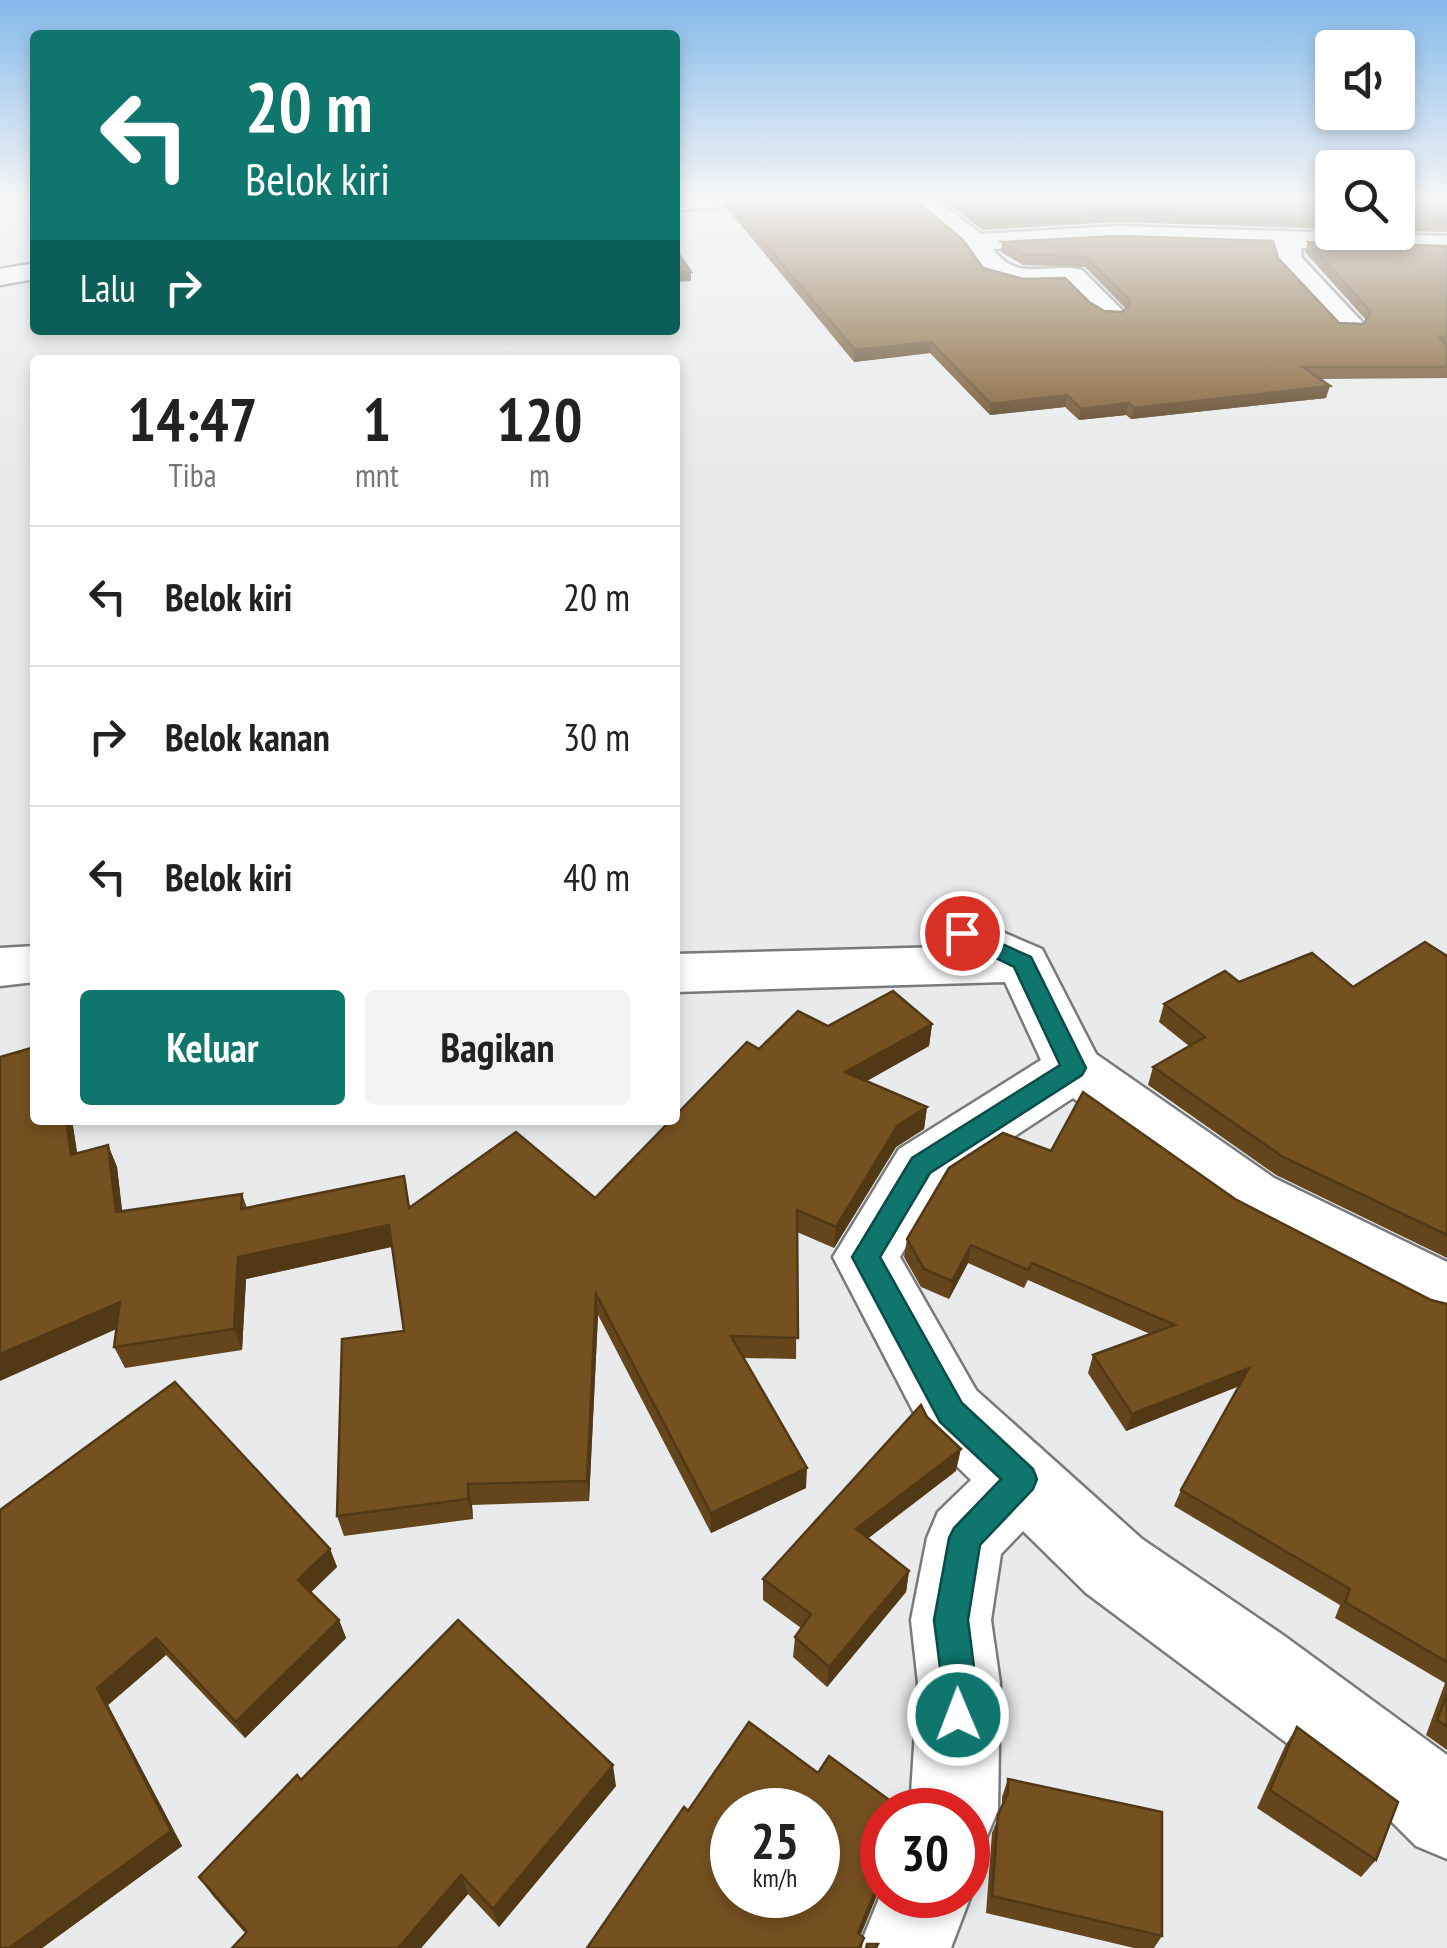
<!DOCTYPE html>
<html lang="id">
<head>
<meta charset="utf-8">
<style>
  :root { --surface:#fff; --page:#f2f2f2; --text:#222; --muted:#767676; --line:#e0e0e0; --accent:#0f766e }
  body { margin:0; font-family:"PT Sans Narrow",sans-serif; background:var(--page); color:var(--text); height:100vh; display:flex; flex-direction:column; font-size:38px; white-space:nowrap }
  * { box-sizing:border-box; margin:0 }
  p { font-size:32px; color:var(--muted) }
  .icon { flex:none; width:55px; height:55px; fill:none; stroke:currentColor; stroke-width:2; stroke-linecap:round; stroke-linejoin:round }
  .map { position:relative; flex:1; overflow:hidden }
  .details { position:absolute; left:30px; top:355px; width:650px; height:770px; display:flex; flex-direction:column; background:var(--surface); border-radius:10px; box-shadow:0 5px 15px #0003 }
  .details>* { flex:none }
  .banner { position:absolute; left:30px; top:30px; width:650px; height:305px; border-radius:10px; box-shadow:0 5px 15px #0003; background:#0f766e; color:#fff; overflow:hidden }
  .tools { position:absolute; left:1315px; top:30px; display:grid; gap:20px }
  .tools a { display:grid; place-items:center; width:100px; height:100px; border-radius:10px; background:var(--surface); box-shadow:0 5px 15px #0003; font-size:50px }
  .speed { position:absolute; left:710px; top:1788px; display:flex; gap:20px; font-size:50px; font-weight:700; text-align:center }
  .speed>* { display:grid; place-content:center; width:130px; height:130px; border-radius:50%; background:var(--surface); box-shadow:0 5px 15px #0003; line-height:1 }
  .speed small { font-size:25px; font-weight:400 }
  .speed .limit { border:15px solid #d22; background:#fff; color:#111 }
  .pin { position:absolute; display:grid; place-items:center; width:85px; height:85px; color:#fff; margin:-42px; border:5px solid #fff; border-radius:50%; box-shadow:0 2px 10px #0007 }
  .me { position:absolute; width:110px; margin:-55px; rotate:359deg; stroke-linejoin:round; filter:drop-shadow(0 0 8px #0008) }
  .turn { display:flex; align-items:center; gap:35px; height:210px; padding:0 50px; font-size:45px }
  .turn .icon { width:130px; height:130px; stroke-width:2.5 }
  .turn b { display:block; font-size:70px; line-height:85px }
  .then { display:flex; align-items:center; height:95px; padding:0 50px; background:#0003; gap:20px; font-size:38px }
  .eta { display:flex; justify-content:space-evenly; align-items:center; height:170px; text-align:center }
  .eta b { font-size:60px; font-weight:600; line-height:70px }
  .cta { display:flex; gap:20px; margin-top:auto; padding:20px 50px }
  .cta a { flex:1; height:115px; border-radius:10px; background:var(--accent); color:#fff; font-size:40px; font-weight:600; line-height:115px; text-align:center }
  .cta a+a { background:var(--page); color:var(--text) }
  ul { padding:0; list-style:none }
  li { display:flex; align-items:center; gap:30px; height:140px; padding:0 50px; border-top:2px solid var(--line) }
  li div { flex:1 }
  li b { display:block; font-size:38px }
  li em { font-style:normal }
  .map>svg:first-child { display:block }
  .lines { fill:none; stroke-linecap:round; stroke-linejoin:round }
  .minor-casing { stroke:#797a7b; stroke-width:5 }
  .minor { fill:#fff; fill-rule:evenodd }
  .wall { fill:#65461c }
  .shaded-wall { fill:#523916 }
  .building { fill:#755120; stroke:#523916; stroke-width:2.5; fill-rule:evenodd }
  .route { fill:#0f766e; stroke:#0a4d48; stroke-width:2.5 }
</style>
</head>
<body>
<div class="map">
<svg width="1447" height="1948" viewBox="0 0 1447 1948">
  <rect width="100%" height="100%" fill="#e9eaeb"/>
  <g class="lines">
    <g class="minor-casing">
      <g id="minor">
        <polygon points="675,199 732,199 719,207 675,210"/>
        <path d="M908,199H936L981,234L1117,226L1447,236V252L1301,248L1302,258L1365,325L1361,331H1339L1278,266L1274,247L1117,242L993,249C1017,283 1048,262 1082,270L1125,313L1120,319C1096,325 1081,301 1065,285L1022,286L983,275L965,247Z"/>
        <polygon points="35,263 35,279 0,285 0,269"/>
        <polygon points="962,915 1042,949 1096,1054 1274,1178 1447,1262 1447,1322 1423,1314 1230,1214 1073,1098 943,1183 900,1257 976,1390 1142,1539 1283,1635 1447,1755 1447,1859 1416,1846 1390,1820 1086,1593 1023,1531 1001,1554 991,1620 1000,1683 998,1810 985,1841 968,1848 968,1810 910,1810 918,1683 911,1620 927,1538 938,1512 971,1480 926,1436 833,1257 899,1149 1041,1060 1005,982 675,992 675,954 945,947 935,933 943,920"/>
        <polygon points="35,946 35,982 0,986 0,948"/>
        <polygon points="968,1886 971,1895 951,1948 859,1948 882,1891 882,1895 968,1895"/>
      </g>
    </g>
    <use href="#minor" class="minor"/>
  </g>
  <g class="wall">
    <polygon points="726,199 983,268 1089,302 1104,311 1122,312 1126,309 1085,267 1023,265 1001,252 1002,242 1278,258 1339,323 1364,324 1366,320 1305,252 1308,242 1447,246 1447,378 1319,379 1326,398 1131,419 1126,415 1079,420 1065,407 990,415 930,353 854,362 726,207"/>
    <polygon points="942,199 1332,199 1332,229 1117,222 982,230"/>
    <polygon points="1398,199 1447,199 1447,232 1398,231"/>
    <polygon points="1447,956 1447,1258 1276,1175 1148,1085 1153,1067 1189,1046 1159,1022 1164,1004 1239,982 1353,987"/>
    <polygon points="932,1024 929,1046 866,1081 927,1107 924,1129 896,1147 834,1248 797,1232 796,1359 743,1358 806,1488 711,1533 598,1315 589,1501 472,1505 473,1519 344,1536 337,1516 404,1331 392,1247 246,1279 242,1350 125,1368 114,1347 117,1329 35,1120 72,1120 77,1154 108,1145 117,1167 122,1212 242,1194 247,1208 410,1207 595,1198 759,1049 828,1026"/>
    <polygon points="1051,1151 1235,1199 1431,1300 1447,1304 1447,1750 1426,1735 1445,1683 1335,1618 1340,1605 1174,1506 1181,1490 1239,1386 1126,1431 1088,1373 1093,1355 1150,1334 1028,1280 1024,1288 968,1263 949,1299 921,1287 904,1257 907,1239"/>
    <polygon points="956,1471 868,1538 909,1571 906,1592 827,1687 793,1657 795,1637 801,1628 763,1600 763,1579"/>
    <polygon points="0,1510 330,1549 337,1567 311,1592 339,1620 346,1638 245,1738 166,1655 108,1705 182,1846 42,1948 0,1948"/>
    <polygon points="1297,1727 1376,1860 1361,1877 1257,1808 1285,1746"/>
    <polygon points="818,1773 882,1810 882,1890 879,1890 860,1935 864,1938 862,1948 587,1948 688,1811"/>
    <polygon points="1008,1779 1162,1936 1154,1948 1134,1948 986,1913 992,1833 1002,1808 1002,1797"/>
    <polygon points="301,1780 616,1786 499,1927 468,1894 421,1948 232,1948 245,1933 213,1896 199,1877"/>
  </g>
  <g class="shaded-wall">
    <polygon points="691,272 691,281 675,282 675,273"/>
    <polygon points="931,342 930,353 854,362 855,350"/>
    <polygon points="1330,386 1326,398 1131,419 1134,408"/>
    <polygon points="1067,395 1065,407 990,415 991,404"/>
    <polygon points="1129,403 1126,415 1079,420 1081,409"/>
    <polygon points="932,1024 929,1046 844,1094 845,1072"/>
    <polygon points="927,1107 924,1129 896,1147 834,1248 836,1227 898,1125"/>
    <polygon points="66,1120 72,1120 81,1177 71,1155"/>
    <polygon points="108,1145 117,1167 125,1234 116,1212"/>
    <polygon points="389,1225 394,1246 246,1279 242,1350 234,1329 238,1257"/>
    <polygon points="971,1245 968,1263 949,1299 952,1281"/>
    <polygon points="596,1294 598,1315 589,1501 587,1481"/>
    <polygon points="120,1302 130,1323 0,1381 0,1354"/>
    <polygon points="1249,1368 1242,1385 1126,1431 1132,1414"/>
    <polygon points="961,1449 956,1471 853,1550 856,1529"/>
    <polygon points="807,1468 806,1488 711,1533 711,1513"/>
    <polygon points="468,1484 472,1505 473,1519 468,1499"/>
    <polygon points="330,1549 337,1567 305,1598 298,1580"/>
    <polygon points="909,1571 906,1592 827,1687 829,1667"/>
    <polygon points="339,1620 346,1638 245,1738 236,1722"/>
    <polygon points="156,1638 166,1655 108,1705 182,1846 42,1948 9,1948 97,1688"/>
    <polygon points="613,1765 616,1786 499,1927 493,1909"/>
    <polygon points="461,1875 468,1894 421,1948 398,1948"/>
    <polygon points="882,1875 879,1890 856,1947 858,1933"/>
  </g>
  <g class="building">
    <polygon points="727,199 914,199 963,240 983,268 1023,279 1065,278 1089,302 1104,311 1122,312 1130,305 1130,300 1086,257 1025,255 1002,242 1119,236 1273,241 1278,258 1339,323 1364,324 1371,312 1308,242 1447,246 1447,337 1439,337 1447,346 1447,367 1303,367 1330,386 1134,408 1129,403 1081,409 1067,395 991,404 931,342 855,350"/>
    <polygon points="955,199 1332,199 1332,219 1119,213 983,220"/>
    <polygon points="1398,199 1447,199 1447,222 1398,221"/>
    <polygon points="675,249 691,272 675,273"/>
    <polygon points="1425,942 1447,956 1447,1235 1283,1157 1153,1067 1205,1037 1164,1004 1225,971 1239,982 1312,953 1353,987"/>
    <polygon points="893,991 932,1024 845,1072 927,1107 898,1125 836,1227 797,1210 798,1338 731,1336 807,1468 711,1513 596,1294 587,1481 468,1484 468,1499 337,1516 342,1339 404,1331 389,1225 238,1257 234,1329 114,1347 120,1302 0,1354 0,1057 35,1047 35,1120 66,1120 71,1155 108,1145 116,1212 242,1194 241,1209 404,1176 409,1208 516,1132 595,1198 671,1120 675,1120 675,1116 747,1042 759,1049 798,1011 828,1026"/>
    <polygon points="1083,1092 1235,1199 1431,1300 1447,1304 1447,1662 1345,1602 1350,1589 1181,1490 1249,1368 1132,1414 1093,1355 1175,1325 1032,1263 1028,1270 971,1245 952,1281 924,1269 907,1239 949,1168 1003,1133 1051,1151"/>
    <polygon points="175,1382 330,1549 298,1580 339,1620 236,1722 156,1638 97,1688 171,1831 9,1948 0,1948 0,1510"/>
    <polygon points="921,1405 927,1417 961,1449 856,1529 909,1571 829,1667 795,1637 811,1614 763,1579"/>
    <polygon points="458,1620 613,1765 493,1909 461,1875 398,1948 232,1948 247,1932 199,1877 297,1775 301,1780"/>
    <polygon points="1447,1694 1447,1727 1437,1720"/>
    <path d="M749,1722L818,1773L829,1756L903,1810H882V1875L858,1933L864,1938L859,1948H587L684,1807L688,1811ZM732,1810H818V1895H732Z"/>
    <polygon points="1297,1727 1398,1802 1376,1860 1270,1790"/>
    <polygon points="1008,1779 1162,1812 1162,1936 992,1896 998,1815 1008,1793"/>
    <polygon points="867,1944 878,1944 876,1948 866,1948"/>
  </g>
  <linearGradient id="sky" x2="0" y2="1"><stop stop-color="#84b9ea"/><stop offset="0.42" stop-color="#f5f6f6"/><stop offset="1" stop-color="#f5f6f6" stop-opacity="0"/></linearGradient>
  <rect width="1447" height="471" fill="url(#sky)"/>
  <polygon class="route" points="962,926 1031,957 1086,1068 1082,1075 930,1173 880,1257 962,1403 1033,1469 1037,1479 1033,1489 980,1545 968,1620 976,1683 975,1715 970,1727 958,1732 946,1727 940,1715 942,1683 934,1620 949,1538 954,1528 1001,1479 940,1422 852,1257 912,1158 1060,1065 1014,967 955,938 951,933 955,928"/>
</svg>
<div class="tools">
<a><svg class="icon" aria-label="sound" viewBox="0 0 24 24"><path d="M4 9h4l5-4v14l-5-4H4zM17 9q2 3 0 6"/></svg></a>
<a><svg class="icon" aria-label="search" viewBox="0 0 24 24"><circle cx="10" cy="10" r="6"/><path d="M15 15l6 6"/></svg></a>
</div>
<div class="speed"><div>25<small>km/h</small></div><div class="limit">30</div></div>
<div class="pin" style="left:962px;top:933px;background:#d93025"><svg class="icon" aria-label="arrive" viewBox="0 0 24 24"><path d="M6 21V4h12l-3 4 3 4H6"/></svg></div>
<svg class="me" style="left:958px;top:1715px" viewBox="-20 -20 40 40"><circle r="17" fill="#0f766e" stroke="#fff" stroke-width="3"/><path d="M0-11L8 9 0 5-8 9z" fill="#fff"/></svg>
<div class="banner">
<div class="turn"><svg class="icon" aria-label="left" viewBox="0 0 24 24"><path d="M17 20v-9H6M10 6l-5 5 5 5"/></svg><div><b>20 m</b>Belok kiri</div></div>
<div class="then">Lalu<svg class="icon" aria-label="right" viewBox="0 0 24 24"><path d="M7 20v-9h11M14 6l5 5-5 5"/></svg></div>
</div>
<section class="details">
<div class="eta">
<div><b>14:47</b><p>Tiba</p></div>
<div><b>1</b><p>mnt</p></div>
<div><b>120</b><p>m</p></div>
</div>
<ul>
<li><svg class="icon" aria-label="left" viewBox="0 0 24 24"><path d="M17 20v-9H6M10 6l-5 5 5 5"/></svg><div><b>Belok kiri</b></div><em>20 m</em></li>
<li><svg class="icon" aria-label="right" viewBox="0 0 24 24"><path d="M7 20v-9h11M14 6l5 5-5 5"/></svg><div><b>Belok kanan</b></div><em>30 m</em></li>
<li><svg class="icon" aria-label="left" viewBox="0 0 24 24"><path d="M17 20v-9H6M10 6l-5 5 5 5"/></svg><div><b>Belok kiri</b></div><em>40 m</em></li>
</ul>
<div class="cta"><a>Keluar</a><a>Bagikan</a></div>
</section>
</div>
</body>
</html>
